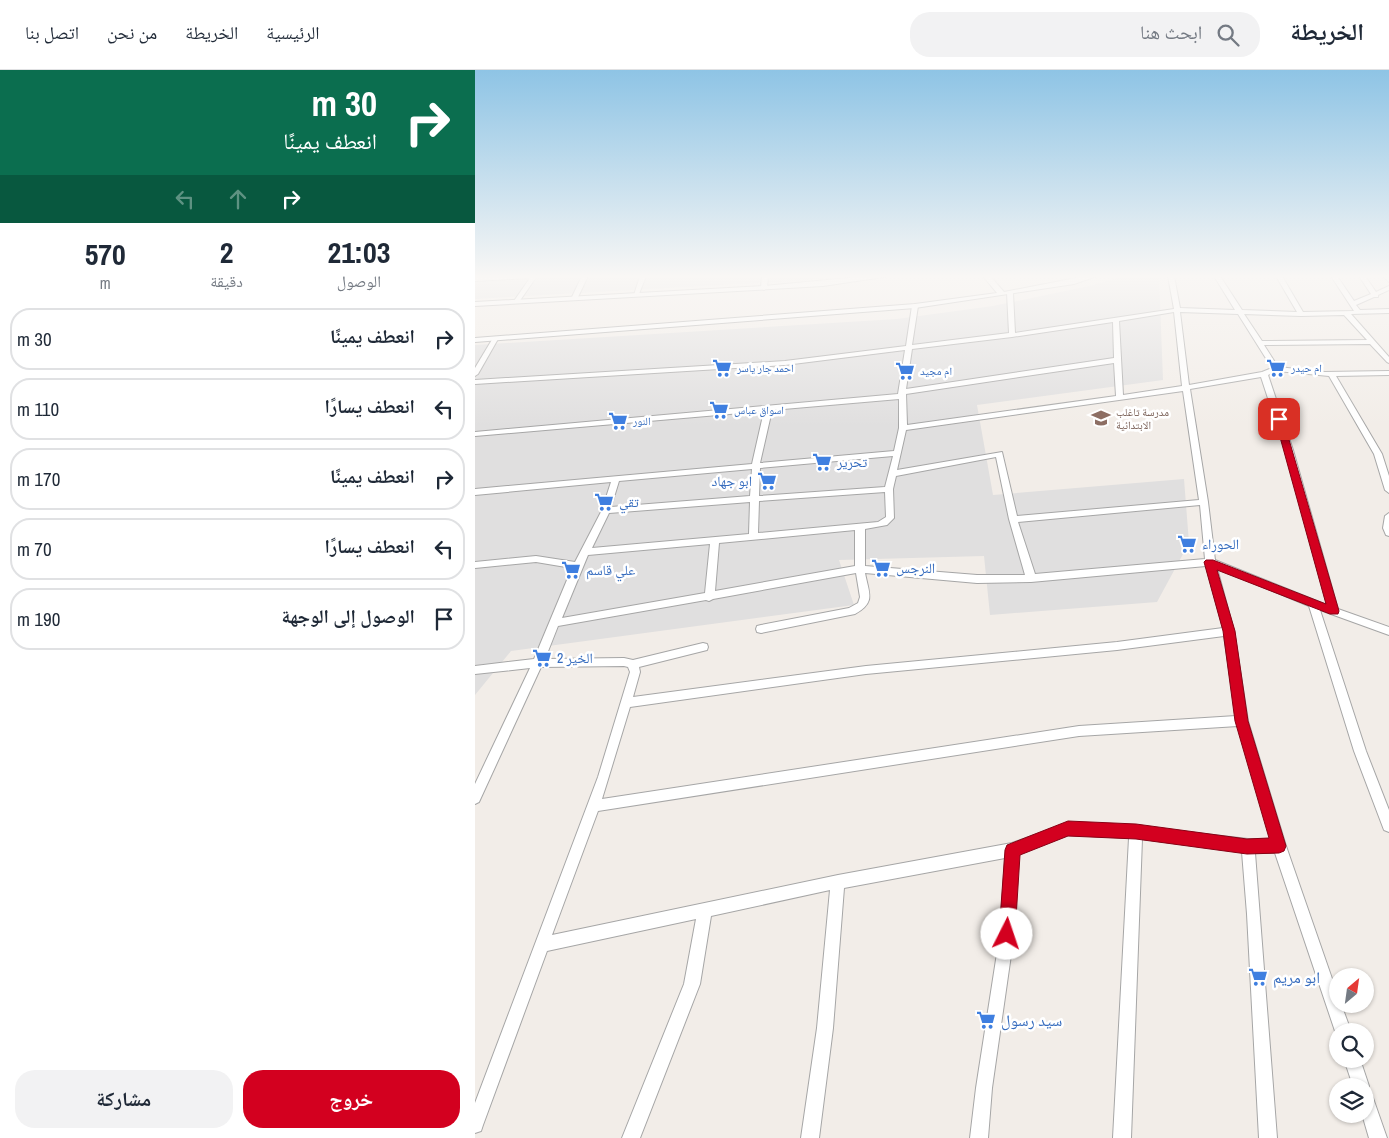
<!DOCTYPE html>
<html lang="ar">
<head>
<meta charset="utf-8">
<style>
  :root { --surface:#fff; --page:#f2f2f3; --text:#1f2937; --muted:#747a83; --line:#e0e1e3; --accent:#d3001f }
  body { margin:0; font-family:"Archivo Narrow","Noto Naskh Arabic",sans-serif; background:var(--page); color:var(--text); direction:rtl; height:100vh; display:flex; flex-direction:column; font-size:19px; white-space:nowrap }
  * { box-sizing:border-box; margin:0 }
  p { font-size:16px; color:var(--muted) }
  .icon { flex:none; width:28px; height:28px; fill:none; stroke:currentColor; stroke-width:2; stroke-linecap:round; stroke-linejoin:round }
  .map { position:relative; flex:1; overflow:hidden; direction:ltr }
  .sheet { display:flex; flex-direction:column; background:var(--surface); width:475px }
  .sheet>* { flex:none }
  .banner { background:#0b6e4f; color:#fff; overflow:hidden }
  .needle { width:32px; rotate:29deg }
  .controls { position:absolute; left:854px; top:898px; display:grid; gap:10px }
  .controls a { display:grid; place-items:center; width:45px; height:45px; border-radius:50%; background:var(--surface); box-shadow:0 1px 4px #0004; font-size:25px }
  .pin { position:absolute; display:grid; place-items:center; width:42px; height:42px; color:#fff; margin:-21px; border-radius:10px; box-shadow:0 2px 8px #0006 }
  .me { position:absolute; width:55px; margin:-28px; rotate:4deg; stroke-linejoin:round; filter:drop-shadow(0 0 4px #0008) }
  .turn { display:flex; align-items:center; gap:18px; height:105px; padding:0 15px; font-size:22px }
  .turn .icon { width:65px; height:65px; stroke-width:2.5 }
  .turn b { display:block; font-size:35px; line-height:42px }
  .lanes { display:flex; align-items:center; height:48px; padding:0 15px; background:#0003; justify-content:center; gap:25px; direction:ltr }
  .lanes .off { opacity:.35 }
  .eta { display:flex; justify-content:space-evenly; align-items:center; height:85px; text-align:center }
  .eta b { font-size:30px; font-weight:800; line-height:35px }
  .button { display:flex; gap:10px; margin-top:auto; padding:10px 15px }
  .button a { flex:1; height:58px; border-radius:20px; background:var(--accent); color:#fff; font-size:20px; font-weight:800; line-height:58px; text-align:center }
  .button a+a { background:var(--page); color:var(--text) }
  ul { padding:0; list-style:none }
  li { display:flex; align-items:center; gap:15px; height:62px; margin:0 10px 8px; padding:0 5px; border:2px solid var(--line); border-radius:20px }
  li div { flex:1 }
  li b { display:block; font-size:19px }
  li em { font-style:normal }
  header { display:flex; align-items:center; gap:30px; box-sizing:border-box; height:70px; padding:0 25px; background:var(--surface); border-bottom:1px solid var(--line) }
  header strong { font-size:24px }
  nav { display:flex; gap:28px; margin-inline-start:auto; font-size:18px }
  .search { width:350px; height:45px; background:var(--page); display:flex; align-items:center; gap:12px; box-sizing:border-box; padding:0 18px; border-radius:20px; color:var(--muted); font-size:19px }
  main { display:flex; flex:1; min-height:0 }
  .map>svg:first-child { display:block }
  .residential { fill:#e0dfdf }
  .lines { fill:none; stroke-linecap:round; stroke-linejoin:round }
  .minor-casing { stroke:#a6a6a6; stroke-width:2 }
  .tertiary-casing { stroke:#a6a6a6; stroke-width:2 }
  .minor { fill:#fff; fill-rule:evenodd }
  .tertiary { fill:#fff; fill-rule:evenodd }
  .route { fill:#d3001f; stroke:#890014 }
  .labels { text-anchor:middle; stroke-width:5; stroke-linejoin:round; paint-order:stroke }
  .far-shop-label { font-size:11px; fill:#366cbe; stroke:#fff; text-anchor:start }
  .far-education-label { font-size:11px; fill:#785e54; stroke:#fff; text-anchor:start }
  .shop-label { font-size:14px; fill:#366cbe; stroke:#fff; text-anchor:start }
  .near-shop-label { font-size:16px; fill:#366cbe; stroke:#fff; text-anchor:start }
</style>
</head>
<body>
<header>
<strong>الخريطة</strong>
<div class="search"><svg class="icon" aria-label="search" viewBox="0 0 24 24"><circle cx="10" cy="10" r="6"/><path d="M15 15l6 6"/></svg>ابحث هنا</div>
<nav><a>الرئيسية</a><a>الخريطة</a><a>من نحن</a><a>اتصل بنا</a></nav>
</header>
<main>
<div class="map">
<svg width="914" height="1068" viewBox="0 0 914 1068">
  <rect width="100%" height="100%" fill="#f2ede8"/>
  <g class="residential">
    <polygon points="0,206 362,206 334,210 0,229"/>
    <polygon points="649,206 684,206 688,310 502,335 518,425 709,409 714,473 682,532 515,545 509,486 364,490 379,535 36,581 0,625 0,275 422,249 518,236 614,216"/>
  </g>
  <g class="lines">
    <g class="minor-casing">
      <g id="minor">
        <polygon points="22,206 62,206 44,232 42,233 39,231 55,208 0,211 0,207"/>
        <polygon points="107,206 113,206 103,227 98,228 97,227"/>
        <polygon points="165,206 171,206 164,224 159,225"/>
        <polygon points="287,206 293,206 292,218 289,220 286,218"/>
        <path d="M693,206H699L705,238L760,240L739,206H745L767,240L822,242L801,206H807L828,242L879,241L856,206H862L879,231L896,224L884,206H890L901,222L914,216V220L903,225V227H899L881,235L885,240L914,239V243L876,244L914,287V293L912,292L895,274L789,275L803,297L850,302L914,301V305L861,306L907,384L914,406V423L910,420L899,384L854,306L802,301L793,305L818,380L863,539L914,557V565L845,540L891,681L914,740V762L909,760L879,681L834,536L742,498L759,561L773,651L811,776L862,923V934H866L876,961H862V967L800,783H780L802,1068H784L772,844L767,782L667,769L656,1068H638L654,768L593,765L543,784L539,864L517,1018L513,1068H495L501,1018L525,864L530,788L369,818L358,958L344,1068H326L342,958L355,820L236,846L225,914L165,1068H147L209,914L221,849L72,881L8,1055L6,1061L0,1063V1033L123,707L155,602L153,597L149,596L66,597L4,732L0,734V714L55,598L0,604V596L59,589L97,498L61,492L0,498V492L61,486L100,492L127,440L136,412L0,425V419L277,394L289,341L0,366V362L423,324L430,280L310,295L0,314V310L310,291L431,276L437,236L440,234L443,236L437,275L534,263L532,223L535,221L538,223L540,263L699,239ZM699,242L707,316L648,325L644,251ZM705,242L763,244L797,298L787,302L714,315ZM769,244L826,246L869,245L892,270L787,271ZM638,252L639,288L431,319L437,279L537,267ZM639,293L641,326L432,355L431,324ZM786,307L810,380L852,535L740,490L733,432L715,319ZM708,321L724,430L542,446L527,382L422,400L431,360ZM424,329V358L419,381L285,393L297,340ZM418,386L410,417L284,426L285,398ZM521,387L534,449L550,505H502L390,496V459L412,455L419,448L418,419L421,406ZM277,399L275,426L136,437L144,411ZM410,422L411,447L403,452L283,463L284,431ZM275,432L274,464L117,478L134,443ZM725,435L730,489L560,504L543,452ZM380,460V496L240,521L244,473ZM235,474L230,523L87,548L113,485ZM731,496L748,558L642,572L391,596L158,627L165,602L164,597L232,580L233,577L232,574L228,573L158,590L149,588L70,589L83,556L231,530L234,531L238,529L381,503L385,527L383,533L374,538L286,555L282,556L281,559L282,562L286,563L380,544C401,532 394,524 390,503L502,513L556,512ZM749,566L761,646L604,656L127,729L155,637L391,604L642,580ZM763,656L796,769H773L661,756L593,753L537,773L363,805L77,865L123,741L604,666Z"/>
        <polygon points="908,206 914,206 914,212"/>
        <polygon points="18,268 23,269 3,304 0,306 0,298"/>
        <polygon points="914,443 914,466 911,465 908,458 910,446"/>
        <polygon points="869,989 885,989 894,1016 892,1021 896,1022 898,1028 912,1068 894,1068 887,1044 890,1044 890,1016 878,1016"/>
      </g>
    </g>
    <g class="tertiary-casing">
      <g id="tertiary">
        <polygon points="394,206 415,206 348,216 0,236 0,232 289,216"/>
        <polygon points="508,206 515,206 529,222 611,206 622,206 599,214 440,238 0,272 0,268 440,234 522,223"/>
      </g>
    </g>
    <use href="#minor" class="minor"/>
    <use href="#tertiary" class="tertiary"/>
  </g>
  <linearGradient id="sky" x2="0" y2="1"><stop stop-color="#8ec4e5"/><stop offset="0.58" stop-color="#f9f7f5"/><stop offset="1" stop-color="#f9f7f5" stop-opacity="0"/></linearGradient>
  <rect width="914" height="356" fill="url(#sky)"/>
  <polygon class="route" points="804,347 808,349 864,541 863,544 855,544 742,500 760,561 773,651 811,776 809,781 804,783 772,784 661,769 593,766 545,785 540,864 538,869 532,872 526,869 524,864 530,780 532,775 593,751 661,754 772,769 794,768 760,651 748,561 729,492 731,490 738,490 851,534 800,349"/>
  <defs>
    <g id="supermarket-bare" transform="scale(1.5)"><path d="M-6-5.5h2.5l.6 2H6L4.5 2H-2.5L-4.4-4H-6ZM-1.5 3.2a1.3 1.3 0 1 0 .1 0ZM3 3.2a1.3 1.3 0 1 0 .1 0Z" fill="#3f7fe0" stroke="#fff" stroke-width="2.5" paint-order="stroke"/></g>
    <g id="school-bare" transform="scale(1.5)"><path d="M0-5L7-2L0 1L-7-2ZM-4 1L0 2.5L4 1V4Q0 6-4 4Z" fill="#8d6e63" stroke="#fff" stroke-width="2.5" paint-order="stroke"/></g>
  </defs>
  <g fill-rule="evenodd">
    <use href="#supermarket-bare" x="247" y="298"/>
    <use href="#supermarket-bare" x="801" y="298"/>
    <use href="#supermarket-bare" x="430" y="301"/>
    <use href="#supermarket-bare" x="244" y="340"/>
    <use href="#school-bare" x="626" y="348"/>
    <use href="#supermarket-bare" x="143" y="351"/>
    <use href="#supermarket-bare" x="347" y="392"/>
    <use href="#supermarket-bare" x="292" y="411"/>
    <use href="#supermarket-bare" x="129" y="432"/>
    <use href="#supermarket-bare" x="712" y="474"/>
    <use href="#supermarket-bare" x="406" y="498"/>
    <use href="#supermarket-bare" x="96" y="500"/>
    <use href="#supermarket-bare" x="67" y="588"/>
    <use href="#supermarket-bare" x="783" y="907"/>
    <use href="#supermarket-bare" x="511" y="950"/>
  </g>
  <g class="labels">
    <g class="far-shop-label">
      <text x="262" y="302">احمد جار ياسر</text>
      <text x="816" y="302">ام حيدر</text>
      <text x="445" y="305">ام مجيد</text>
      <text x="259" y="344">اسواق عباس</text>
      <text x="158" y="355">النور</text>
    </g>
    <g class="far-education-label">
      <text x="641" y="346">مدرسة تاغلب<tspan x="641" dy="13">الابتدائية</tspan></text>
    </g>
    <g class="shop-label">
      <text x="362" y="397">تحرير</text>
      <text x="277" y="416" text-anchor="end">ابو جهاد</text>
      <text x="144" y="437">تقي</text>
      <text x="727" y="479">الحوراء</text>
      <text x="421" y="503">النرجس</text>
      <text x="111" y="505">علي قاسم</text>
      <text x="82" y="593">الخير 2</text>
    </g>
    <g class="near-shop-label">
      <text x="798" y="913">ابو مريم</text>
      <text x="526" y="956">سيد رسول</text>
    </g>
  </g>
</svg>
<div class="controls">
<a><svg class="needle" viewBox="-14 -14 28 28"><path d="M0-13l5 13h-10z" fill="#e53935"/><path d="M0 13l5-13h-10z" fill="#747a83"/></svg></a>
<a><svg class="icon" aria-label="search" viewBox="0 0 24 24"><circle cx="10" cy="10" r="6"/><path d="M15 15l6 6"/></svg></a>
<a><svg class="icon" aria-label="layers" viewBox="0 0 24 24"><path d="M12 4l9 5-9 5-9-5zM3 14l9 5 9-5"/></svg></a>
</div>
<div class="pin" style="left:804px;top:349px;background:#d93025"><svg class="icon" aria-label="arrive" viewBox="0 0 24 24"><path d="M6 21V4h12l-3 4 3 4H6"/></svg></div>
<svg class="me" style="left:532px;top:864px" viewBox="-20 -20 40 40"><circle r="19" fill="#fff"/><path d="M0-13L10 11 0 6-10 11z" fill="#d3001f"/></svg>
</div>
<section class="sheet">
<div class="banner">
<div class="turn"><svg class="icon" aria-label="right" viewBox="0 0 24 24"><path d="M7 20v-9h11M14 6l5 5-5 5"/></svg><div><b>30 m</b>انعطف يمينًا</div></div>
<div class="lanes"><svg class="icon off" aria-label="left" viewBox="0 0 24 24"><path d="M17 20v-9H6M10 6l-5 5 5 5"/></svg><svg class="icon off" aria-label="ahead" viewBox="0 0 24 24"><path d="M12 20V5M6 11l6-6 6 6"/></svg><svg class="icon" aria-label="right" viewBox="0 0 24 24"><path d="M7 20v-9h11M14 6l5 5-5 5"/></svg></div>
</div>
<div class="eta">
<div><b>21:03</b><p>الوصول</p></div>
<div><b>2</b><p>دقيقة</p></div>
<div><b>570</b><p>m</p></div>
</div>
<ul>
<li><svg class="icon" aria-label="right" viewBox="0 0 24 24"><path d="M7 20v-9h11M14 6l5 5-5 5"/></svg><div><b>انعطف يمينًا</b></div><em>30 m</em></li>
<li><svg class="icon" aria-label="left" viewBox="0 0 24 24"><path d="M17 20v-9H6M10 6l-5 5 5 5"/></svg><div><b>انعطف يسارًا</b></div><em>110 m</em></li>
<li><svg class="icon" aria-label="right" viewBox="0 0 24 24"><path d="M7 20v-9h11M14 6l5 5-5 5"/></svg><div><b>انعطف يمينًا</b></div><em>170 m</em></li>
<li><svg class="icon" aria-label="left" viewBox="0 0 24 24"><path d="M17 20v-9H6M10 6l-5 5 5 5"/></svg><div><b>انعطف يسارًا</b></div><em>70 m</em></li>
<li><svg class="icon" aria-label="arrive" viewBox="0 0 24 24"><path d="M6 21V4h12l-3 4 3 4H6"/></svg><div><b>الوصول إلى الوجهة</b></div><em>190 m</em></li>
</ul>
<div class="button"><a>خروج</a><a>مشاركة</a></div>
</section>
</main>
</body>
</html>
